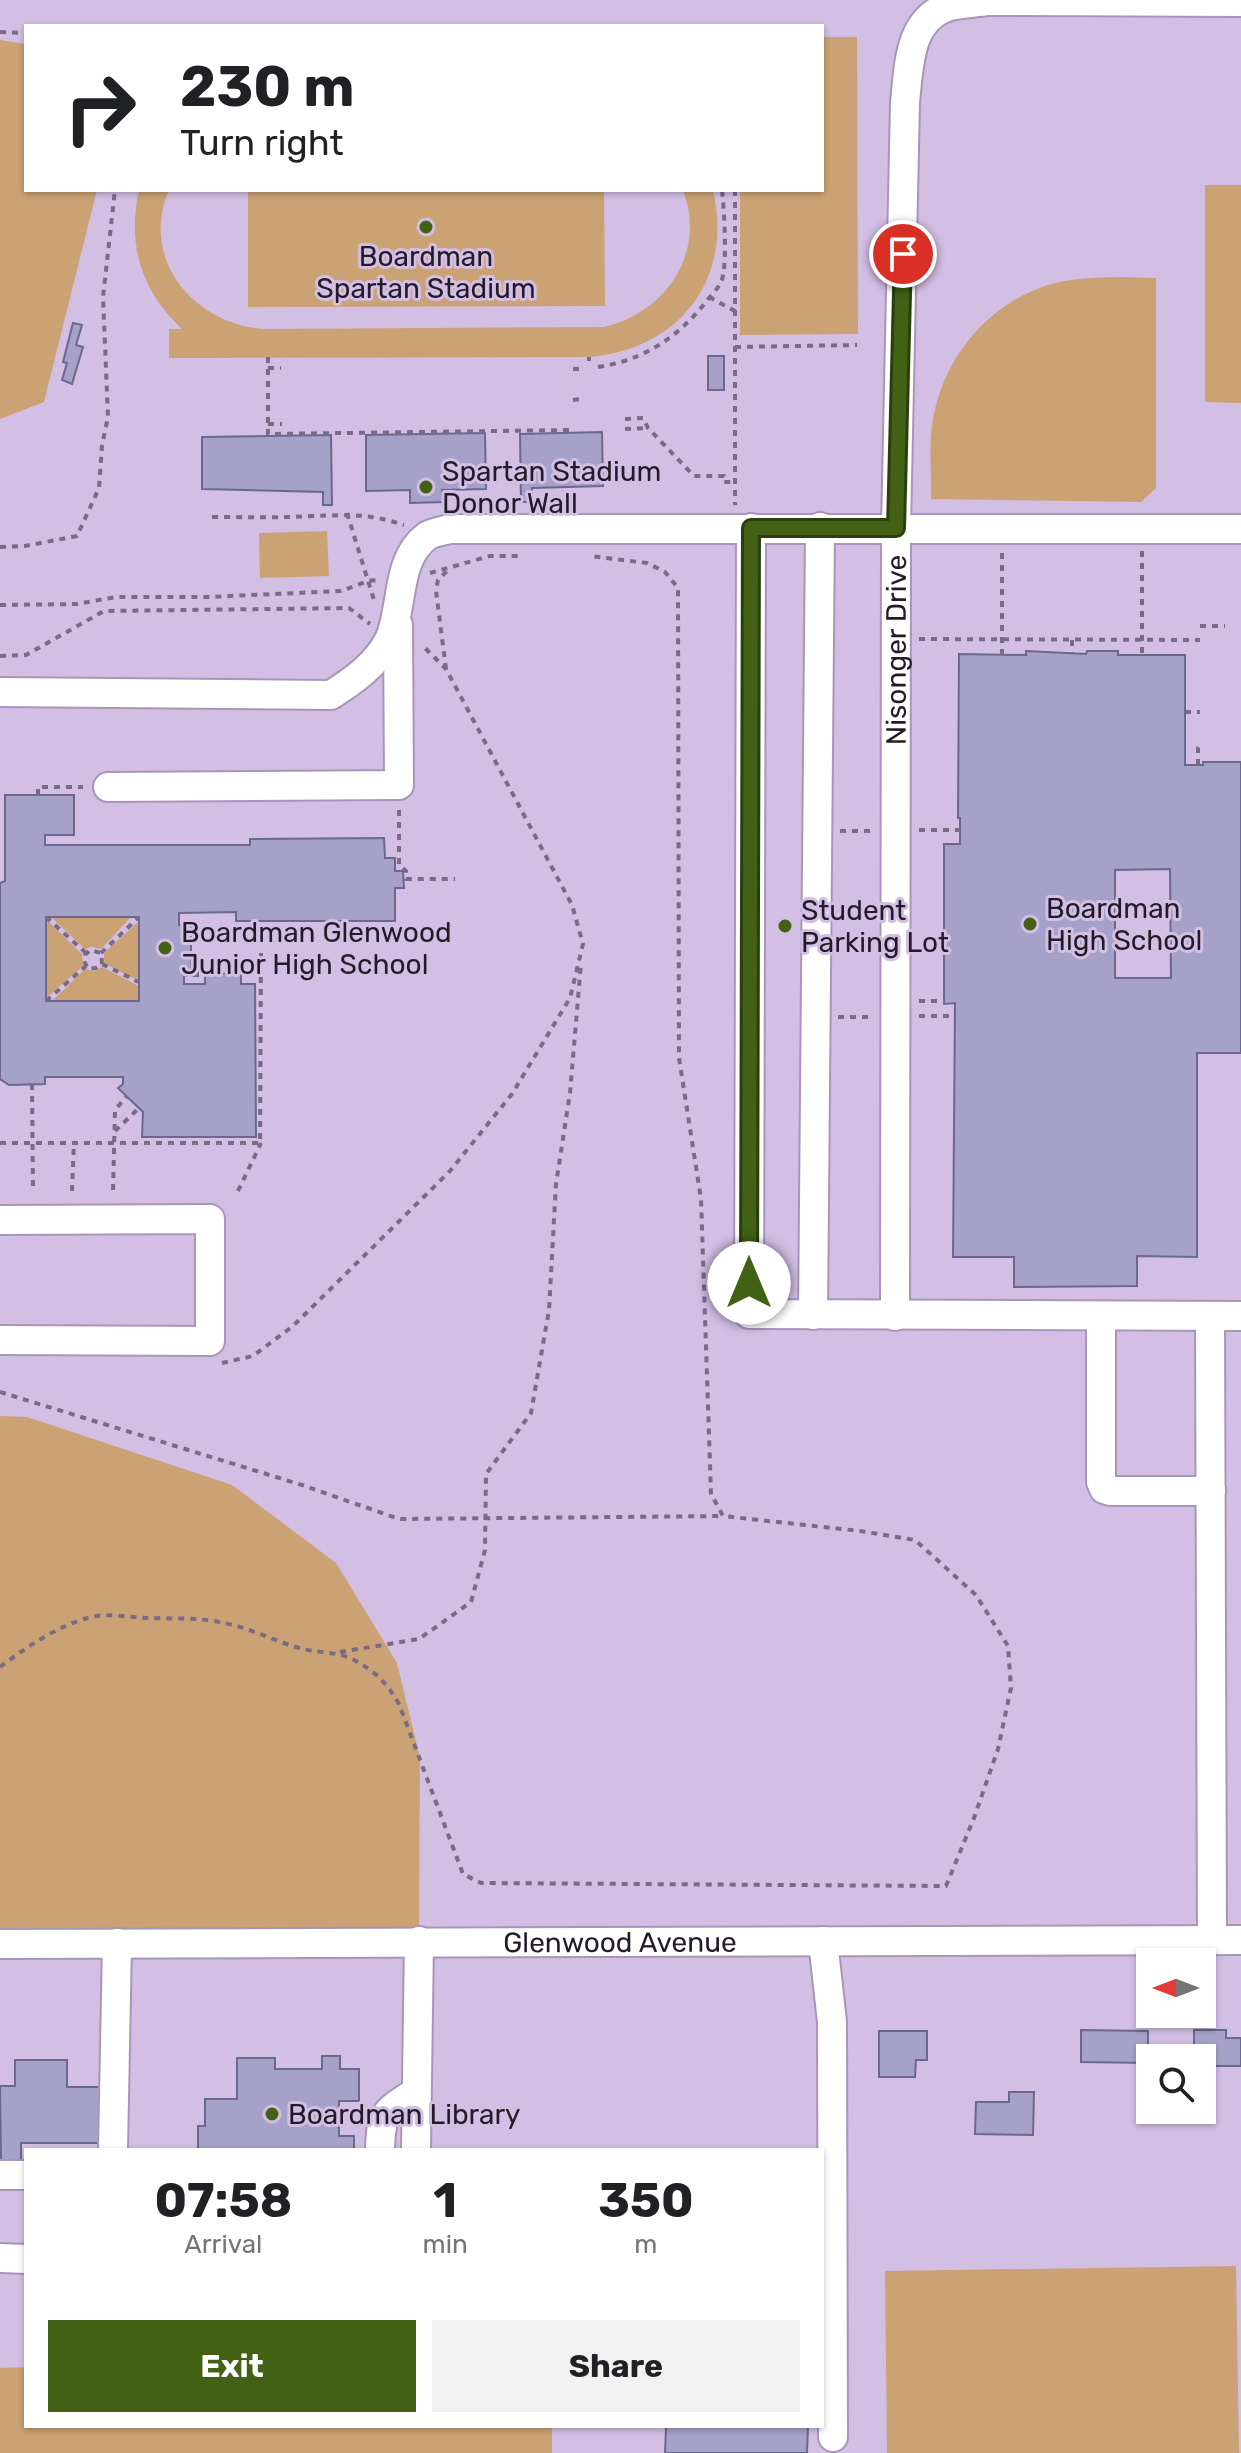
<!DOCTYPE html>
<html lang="en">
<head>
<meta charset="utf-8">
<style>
  :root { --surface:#fff; --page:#f2f2f2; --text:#202124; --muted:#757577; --accent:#426115 }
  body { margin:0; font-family:Rubik,sans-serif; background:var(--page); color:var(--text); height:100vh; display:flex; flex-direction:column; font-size:30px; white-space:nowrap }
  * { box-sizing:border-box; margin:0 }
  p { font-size:26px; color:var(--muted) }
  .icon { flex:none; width:44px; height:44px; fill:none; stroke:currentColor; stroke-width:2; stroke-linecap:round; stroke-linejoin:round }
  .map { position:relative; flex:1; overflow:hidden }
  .drawer { position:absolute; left:24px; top:2148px; width:800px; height:280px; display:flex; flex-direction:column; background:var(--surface); border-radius:0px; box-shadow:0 2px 6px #0004 }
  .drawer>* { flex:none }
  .guide { position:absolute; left:24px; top:24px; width:800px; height:168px; border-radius:0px; box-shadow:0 2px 6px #0004; background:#fff; color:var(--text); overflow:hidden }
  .needle { width:52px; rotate:270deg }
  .fabs { position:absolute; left:1136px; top:1948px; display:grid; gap:16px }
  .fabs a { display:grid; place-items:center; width:80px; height:80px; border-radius:0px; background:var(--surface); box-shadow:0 2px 6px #0004; font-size:40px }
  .pin { position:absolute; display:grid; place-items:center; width:68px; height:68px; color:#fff; margin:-34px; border:4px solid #fff; border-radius:50%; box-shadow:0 2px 8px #0007 }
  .me { position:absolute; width:88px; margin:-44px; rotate:0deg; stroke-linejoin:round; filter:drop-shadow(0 0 6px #0008) }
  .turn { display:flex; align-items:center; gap:28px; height:168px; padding:0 24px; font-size:36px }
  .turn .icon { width:104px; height:104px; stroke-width:2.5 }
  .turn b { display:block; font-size:56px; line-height:68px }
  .eta { display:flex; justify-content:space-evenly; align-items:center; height:136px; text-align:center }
  .eta b { font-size:48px; font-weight:700; line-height:56px }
  .cta { display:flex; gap:16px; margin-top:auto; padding:16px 24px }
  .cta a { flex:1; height:92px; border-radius:0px; background:var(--accent); color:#fff; font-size:32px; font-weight:700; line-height:92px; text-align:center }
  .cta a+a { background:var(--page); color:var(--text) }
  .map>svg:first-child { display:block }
  .green { fill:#cba274 }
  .building { fill:#a5a1c9; stroke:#6c688d; stroke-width:2; fill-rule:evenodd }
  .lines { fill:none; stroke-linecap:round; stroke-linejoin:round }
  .minor-casing { stroke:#a995ba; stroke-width:32 }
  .path { stroke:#7a6b85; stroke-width:4; stroke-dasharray:6 6; stroke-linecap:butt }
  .minor { stroke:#fff; stroke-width:28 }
  .route-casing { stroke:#2b3f0e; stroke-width:20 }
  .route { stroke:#426115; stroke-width:14 }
  .poi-dot { fill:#426115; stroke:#d3bee4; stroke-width:3 }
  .labels { text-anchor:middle; stroke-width:6; stroke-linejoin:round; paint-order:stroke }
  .poi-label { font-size:28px; fill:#231b29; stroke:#d3bee4; text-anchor:start }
  .street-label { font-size:28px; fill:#231b29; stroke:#d3bee4 }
</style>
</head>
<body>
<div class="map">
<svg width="1241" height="2453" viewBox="0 0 1241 2453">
  <rect width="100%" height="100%" fill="#d3bee4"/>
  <g class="green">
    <polygon points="822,37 857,37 858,334 740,335 740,190 822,190"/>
    <polygon points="0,40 26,44 26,190 97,190 44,402 0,419"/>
    <polygon points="1205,185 1241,185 1241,403 1205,402"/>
    <path d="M139,190H169C139,259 194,324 263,329L604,327C666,313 707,252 683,190H713C734,279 679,350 589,357L169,358V329H182C141,291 127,244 139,190Z"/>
    <polygon points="248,190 604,190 605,306 248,307"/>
    <path d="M1116,277L1156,278V488L1141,502L931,499C932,472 928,446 933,419C944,357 988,304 1048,285C1070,278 1093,278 1116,277Z"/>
    <polygon points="327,531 329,576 260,578 259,533"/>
    <polygon points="51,917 131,917 101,949 91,947 85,949"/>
    <polygon points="46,919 82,954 83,966 46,998"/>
    <polygon points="139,921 139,978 132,978 104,963 104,953"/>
    <polygon points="102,967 139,986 139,1001 52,1001 85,969 95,971"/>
    <polygon points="0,1416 27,1417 232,1485 336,1563 397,1663 420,1758 419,1941 0,1944"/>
    <polygon points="1236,2266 1239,2452 1241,2453 887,2453 885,2271"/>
    <polygon points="26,2367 26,2426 552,2426 552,2453 0,2453 0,2368"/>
  </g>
  <g class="building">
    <polygon points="73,323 82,325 76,345 83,347 72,384 62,380 67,363 63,362"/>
    <rect x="708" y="356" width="16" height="34"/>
    <polygon points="602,432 603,486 532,488 531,502 521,502 520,434"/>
    <polygon points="485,433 486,489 442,490 443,502 410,503 410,490 366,491 366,435"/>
    <polygon points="331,435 332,505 323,505 323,492 202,489 202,437"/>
    <path d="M1026,651L1086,654L1087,651H1118V655H1185V765H1203V762H1241V1053H1197V1257L1137,1256V1286L1014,1287V1257H953L955,1003L944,1004V844H960V818H958L959,654L1026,655ZM1170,869L1171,978H1115V870Z"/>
    <path d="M5,795H74V835H45V845H250V839L384,838L385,858H395V871H403L404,888H395V921H236V912L179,913V925H191V971H198V976H184V984H205V974L241,973V984H255L256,1137H142L143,1112L118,1088L123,1084V1077H45V1084L9,1085L0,1079V883L5,881ZM46,917H139V1001H46Z"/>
    <polygon points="1081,2030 1148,2031 1148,2063 1081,2062"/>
    <polygon points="1194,2030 1226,2030 1226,2038 1241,2038 1241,2066 1202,2066 1202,2058 1194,2058"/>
    <polygon points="879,2031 927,2031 927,2060 916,2060 915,2077 879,2077"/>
    <polygon points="322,2056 340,2056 340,2069 359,2069 359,2101 339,2101 339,2136 354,2136 354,2150 198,2150 198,2126 205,2126 205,2099 237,2099 237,2058 275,2058 275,2069 322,2069"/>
    <polygon points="15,2060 67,2060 67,2087 105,2087 105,2143 21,2143 21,2160 1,2160 0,2086 15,2086"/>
    <polygon points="1009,2092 1034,2092 1033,2135 975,2134 976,2102 1009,2102"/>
    <polygon points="666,2426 808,2426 807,2453 665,2453"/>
  </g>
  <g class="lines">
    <g class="minor-casing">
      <g id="minor">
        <polyline points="751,528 749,1314 1241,1316"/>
        <path d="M0,692L331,695C353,681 377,664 389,640C404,607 395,560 427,536C433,532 443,531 450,529H1241"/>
        <polyline points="108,787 399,785 398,625"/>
        <polyline points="0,1220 210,1219 210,1341 0,1340"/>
        <polyline points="813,1315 820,527"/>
        <path id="s1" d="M895,1316L896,528L905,102C909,67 908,18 950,6C962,3 975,3 988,1L1241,2"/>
        <polyline points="1101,1316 1101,1482 1104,1489 1110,1491 1211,1491"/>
        <polyline points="1210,1317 1212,1940"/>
        <polyline points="823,1941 832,2022 833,2437"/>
        <path id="s2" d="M0,1944L1241,1940"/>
        <polyline points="113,2150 117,1943"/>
        <path d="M380,2150C381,2112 385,2112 416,2092"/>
        <polyline points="416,2150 419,1941"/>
        <polyline points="0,2175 26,2175"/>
        <polyline points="0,2258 26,2259"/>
      </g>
    </g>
    <g class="path">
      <polyline points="0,32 26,33"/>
      <polyline points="735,190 735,505"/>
      <polyline points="709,297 735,311"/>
      <polyline points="735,347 857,345"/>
      <polyline points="268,357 268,434 572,430"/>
      <polyline points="589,357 589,361"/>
      <path d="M598,367C644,360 677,338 706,302C710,296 718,289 721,282C728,268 724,208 722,190"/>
      <polyline points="268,368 281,368"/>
      <polyline points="573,369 583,369"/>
      <polyline points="573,400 582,399"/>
      <polyline points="625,419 643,418 648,428 694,476 724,476 724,482 735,482"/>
      <polyline points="268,424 282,424"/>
      <polyline points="625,429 647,428"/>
      <polyline points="347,513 374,600"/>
      <path d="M212,517C246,517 279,518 312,516C352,515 366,513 404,525"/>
      <polyline points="0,547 25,546 77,536 99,488 102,445 108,417 103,297 115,190"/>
      <polyline points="1142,551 1142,655"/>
      <polyline points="430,573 490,556 523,556"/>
      <polyline points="0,605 77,604 116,597 208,597 341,591 368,581 378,580"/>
      <polyline points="1200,626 1225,626"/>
      <polyline points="919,639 1200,640"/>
      <polyline points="1072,640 1072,654"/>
      <polyline points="1002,655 1002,551"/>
      <polyline points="0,656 26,655 104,611 349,608 370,624"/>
      <polyline points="446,669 436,591 438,580 447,571"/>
      <polyline points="1185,712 1200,712"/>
      <polyline points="1198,765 1198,748 1200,745"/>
      <polyline points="38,795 38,787 83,787"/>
      <polyline points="399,810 399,865 406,871 406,879 455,879"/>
      <polyline points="919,830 960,830"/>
      <polyline points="840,831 871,831"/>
      <polyline points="46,917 86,953"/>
      <polyline points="101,953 139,917"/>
      <polyline points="102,964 101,953 90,950 85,955 84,961 88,969 96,968 102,964 139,982"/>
      <polyline points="46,1001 86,966"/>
      <polyline points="919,1001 944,1001"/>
      <polyline points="919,1016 955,1016"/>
      <polyline points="838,1017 873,1017"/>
      <polyline points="32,1084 33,1191"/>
      <polyline points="115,1131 139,1108"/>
      <polyline points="0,1143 260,1143 261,949"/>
      <polyline points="113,1190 115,1110 127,1096"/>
      <polyline points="72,1191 74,1142"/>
      <polyline points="238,1191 261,1143"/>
      <polyline points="222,1363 253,1356 293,1326 450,1171 512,1094 570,998 583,944 572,905 446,669 422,645"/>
      <polyline points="0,1392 302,1485 399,1519 723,1516"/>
      <polyline points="340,1652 419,1639 471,1602 485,1550 486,1474 531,1413 549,1310 556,1184 570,1093 581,963"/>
      <path d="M0,1667C30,1645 59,1624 96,1616C111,1614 129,1617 145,1618C171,1619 198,1617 224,1623C249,1628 273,1640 299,1648C316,1653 335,1651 352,1659C374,1670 387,1683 399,1704L463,1874L481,1883L946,1886L974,1818L998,1749L1011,1688L1008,1646L976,1595L915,1540L860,1531L723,1516L711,1494L701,1199L679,1058L678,588L665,572L647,563L591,556"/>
    </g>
    <use href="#minor" class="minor"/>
  </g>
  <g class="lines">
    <g class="route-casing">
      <polyline id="route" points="749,1283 751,528 896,528 903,254"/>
    </g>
    <use href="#route" class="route"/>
  </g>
  <g class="poi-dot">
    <circle cx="426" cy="227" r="8"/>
    <circle cx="426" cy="487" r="8"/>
    <circle cx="1030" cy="924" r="8"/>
    <circle cx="785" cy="926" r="8"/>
    <circle cx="165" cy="948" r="8"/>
    <circle cx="272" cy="2114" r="8"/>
  </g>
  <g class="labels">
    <g class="poi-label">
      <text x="426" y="266" text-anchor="middle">Boardman<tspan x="426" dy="32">Spartan Stadium</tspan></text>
      <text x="442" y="481">Spartan Stadium<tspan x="442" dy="32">Donor Wall</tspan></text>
      <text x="1046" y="918">Boardman<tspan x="1046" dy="32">High School</tspan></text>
      <text x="801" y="920">Student<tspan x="801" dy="32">Parking Lot</tspan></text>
      <text x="181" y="942">Boardman Glenwood<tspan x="181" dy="32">Junior High School</tspan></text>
      <text x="288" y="2124">Boardman Library</text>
    </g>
    <g class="street-label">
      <text dy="10" stroke="none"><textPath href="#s1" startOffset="666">Nisonger Drive</textPath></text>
      <text dy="10" stroke="none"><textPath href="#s2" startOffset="620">Glenwood Avenue</textPath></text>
    </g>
  </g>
</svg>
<div class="fabs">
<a><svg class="needle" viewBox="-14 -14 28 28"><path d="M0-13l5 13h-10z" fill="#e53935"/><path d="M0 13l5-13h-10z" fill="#757577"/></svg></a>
<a><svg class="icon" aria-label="search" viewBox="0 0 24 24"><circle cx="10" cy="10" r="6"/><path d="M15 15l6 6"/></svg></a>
</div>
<div class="pin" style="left:903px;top:254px;background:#d93025"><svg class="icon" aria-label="arrive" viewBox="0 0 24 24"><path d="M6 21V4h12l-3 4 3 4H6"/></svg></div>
<svg class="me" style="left:749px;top:1283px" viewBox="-20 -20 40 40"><circle r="19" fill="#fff"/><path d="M0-13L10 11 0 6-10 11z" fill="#426115"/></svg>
<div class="guide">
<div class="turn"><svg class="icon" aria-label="right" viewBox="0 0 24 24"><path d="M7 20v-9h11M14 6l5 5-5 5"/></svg><div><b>230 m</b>Turn right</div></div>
</div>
<section class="drawer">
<div class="eta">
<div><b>07:58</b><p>Arrival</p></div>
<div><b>1</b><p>min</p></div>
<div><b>350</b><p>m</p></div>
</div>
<div class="cta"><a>Exit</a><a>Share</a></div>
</section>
</div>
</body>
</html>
